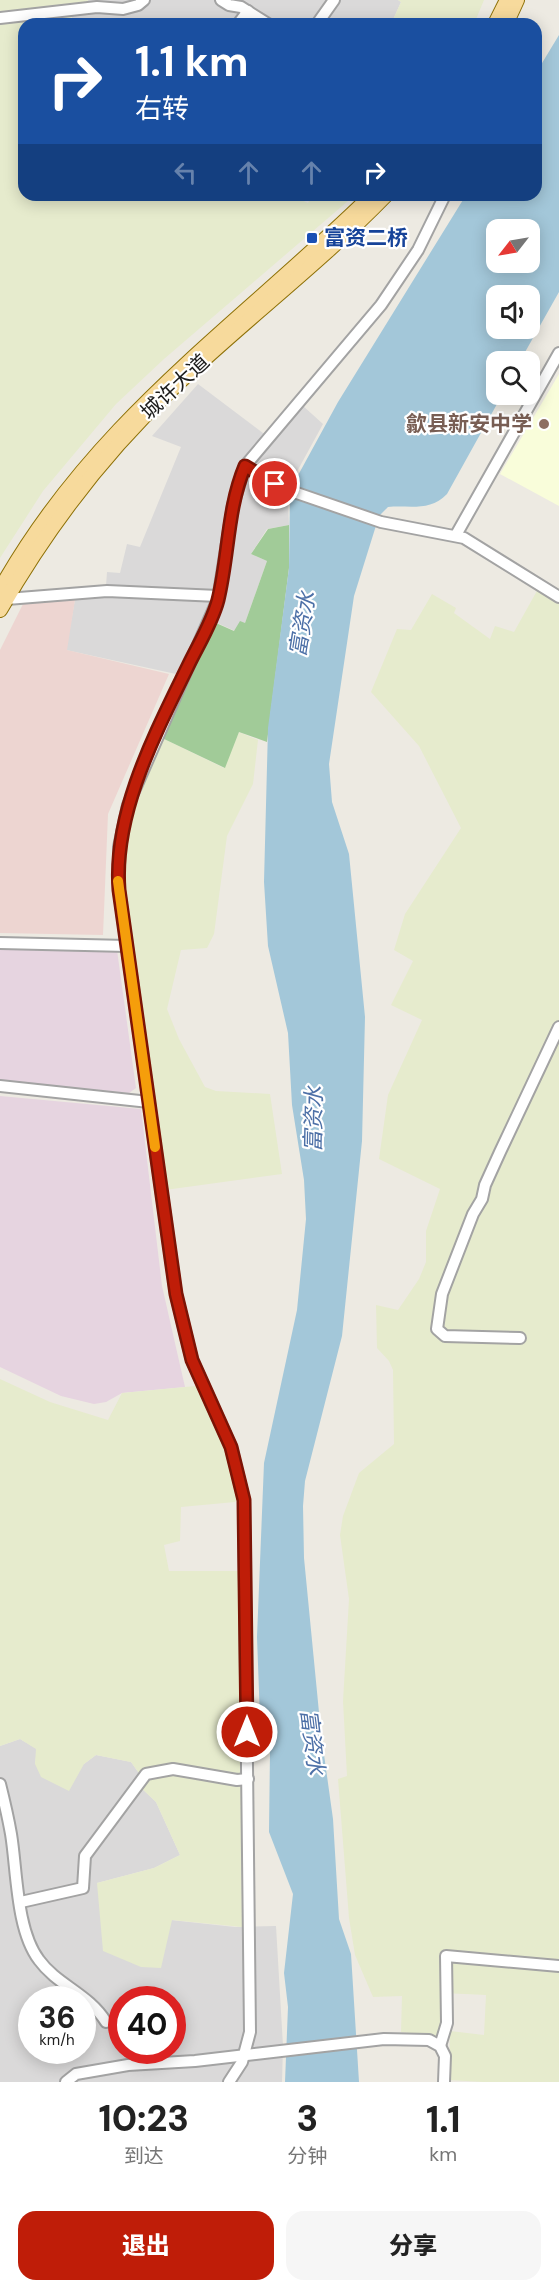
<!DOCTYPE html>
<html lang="zh">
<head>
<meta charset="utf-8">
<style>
  :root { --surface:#fff; --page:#f6f6f6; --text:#222; --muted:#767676; --accent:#bf1d08 }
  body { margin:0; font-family:"DM Sans","Noto Sans SC",sans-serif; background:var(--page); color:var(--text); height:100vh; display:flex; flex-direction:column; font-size:22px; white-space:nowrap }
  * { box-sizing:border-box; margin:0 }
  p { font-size:20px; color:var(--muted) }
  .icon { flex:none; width:33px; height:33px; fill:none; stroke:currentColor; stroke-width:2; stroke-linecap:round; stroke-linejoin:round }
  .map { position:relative; height:2082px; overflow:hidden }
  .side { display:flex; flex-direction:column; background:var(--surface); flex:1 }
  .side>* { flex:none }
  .hud { position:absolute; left:18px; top:18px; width:524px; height:183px; border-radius:18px; box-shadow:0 3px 15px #0003; background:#1a4fa0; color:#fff; overflow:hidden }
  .needle { width:39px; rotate:239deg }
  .tools { position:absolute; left:486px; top:219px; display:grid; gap:12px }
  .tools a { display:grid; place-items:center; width:54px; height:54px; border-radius:12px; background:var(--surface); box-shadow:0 3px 15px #0003; font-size:30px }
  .speed { position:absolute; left:18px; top:1986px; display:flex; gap:12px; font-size:30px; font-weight:700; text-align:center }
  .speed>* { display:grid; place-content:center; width:78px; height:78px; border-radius:50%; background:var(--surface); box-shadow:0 3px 15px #0003; line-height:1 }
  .speed small { font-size:15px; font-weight:400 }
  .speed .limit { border:9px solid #d22; background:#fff; color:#111 }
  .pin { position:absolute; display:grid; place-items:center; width:51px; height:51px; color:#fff; margin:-26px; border:3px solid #fff; border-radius:50%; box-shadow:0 2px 6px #0007 }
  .me { position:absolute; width:66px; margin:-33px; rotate:0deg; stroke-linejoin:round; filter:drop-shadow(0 0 4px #0008) }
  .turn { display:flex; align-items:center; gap:21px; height:126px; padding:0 18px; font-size:27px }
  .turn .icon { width:78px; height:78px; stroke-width:2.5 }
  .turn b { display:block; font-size:42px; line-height:51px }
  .lanes { display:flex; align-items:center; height:57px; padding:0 18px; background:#0003; justify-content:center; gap:30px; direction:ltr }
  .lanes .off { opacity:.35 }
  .eta { display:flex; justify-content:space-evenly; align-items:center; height:102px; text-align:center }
  .eta b { font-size:36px; font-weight:800; line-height:42px }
  .primary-button { display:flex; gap:12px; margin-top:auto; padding:12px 18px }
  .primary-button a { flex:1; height:69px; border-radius:18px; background:var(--accent); color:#fff; font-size:24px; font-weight:800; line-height:69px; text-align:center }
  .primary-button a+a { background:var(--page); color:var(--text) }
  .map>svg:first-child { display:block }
  .residential { fill:#dad9d9; fill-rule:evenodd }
  .commercial { fill:#edd5d1 }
  .industrial { fill:#e6d4e0 }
  .education { fill:#f9fdda }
  .farmland { fill:#e6ebcd }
  .forest { fill:#a1cb98 }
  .water { fill:#a3c7d9; fill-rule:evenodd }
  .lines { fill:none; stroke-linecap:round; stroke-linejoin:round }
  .minor-casing { stroke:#a3a3a3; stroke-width:14 }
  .major-casing { stroke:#8d7006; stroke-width:16 }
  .minor { stroke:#fff; stroke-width:10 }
  .major { stroke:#f7da9c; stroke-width:14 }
  .route-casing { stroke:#7c1305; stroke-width:15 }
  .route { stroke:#bf1d08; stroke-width:10 }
  .slow { stroke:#f59e0b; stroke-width:10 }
  .transit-dot { fill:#1a4fb4; stroke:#fff; stroke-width:2 }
  .education-dot { fill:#8d6e63; stroke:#fff; stroke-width:2 }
  .labels { text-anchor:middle; stroke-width:4.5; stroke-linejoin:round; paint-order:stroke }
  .transit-label { font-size:21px; font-weight:bold; fill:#164399; stroke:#fff; text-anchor:start }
  .street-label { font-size:21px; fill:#1c1c1c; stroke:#fff }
  .education-label { font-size:21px; font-weight:bold; fill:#785e54; stroke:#fff; text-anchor:end }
  .water-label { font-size:22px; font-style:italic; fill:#4d70a7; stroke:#fff }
</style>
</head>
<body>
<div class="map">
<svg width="559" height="2082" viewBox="0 0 559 2082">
  <rect width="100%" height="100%" fill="#edeae2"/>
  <g class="residential">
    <polygon points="88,0 398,0 401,2 391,24 72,24 71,8 88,6"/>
    <polygon points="198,384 271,439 302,405 323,424 282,499 288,503 289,525 267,529 251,554 267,561 245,623 235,631 204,617 176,674 66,650 77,588 106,586 107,572 120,573 127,544 140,547 181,447 152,436"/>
    <path d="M20,1739L37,1749L35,1764H84L96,1755L131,1762L143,1779L138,1785L156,1802L180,1855L154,1868L97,1883L171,1920L235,1927L276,1926L283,2046L282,2082H0V1746ZM32,2000H82V2050H32ZM122,2000H172V2050H122Z"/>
  </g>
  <polygon class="commercial" points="75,600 67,650 169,674 108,814 103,935 0,933 0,650 24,602"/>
  <g class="industrial">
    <polygon points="0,949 117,950 136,1088 129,1093 0,1080"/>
    <polygon points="0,1096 141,1109 162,1286 185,1387 122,1393 106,1402 94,1404 61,1396 0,1367"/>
  </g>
  <polygon class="education" points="559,374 559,506 500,474"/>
  <g class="farmland">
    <polygon points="0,0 88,0 88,6 71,8 72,24 24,24 24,195 290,195 308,203 312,195 355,195 164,359 116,404 43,491 0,558"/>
    <polygon points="398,0 484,0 474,24 391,24 401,2"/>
    <polygon points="538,589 559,603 559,2082 483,2082 449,2080 450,2031 484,2035 486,1995 443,1993 439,2037 401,2032 402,1996 373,1997 355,1955 349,1918 338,1779 347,1776 343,1701 349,1599 340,1535 343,1516 359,1473 394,1444 393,1370 389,1361 377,1348 376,1305 398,1310 419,1279 426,1262 426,1231 440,1189 379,1159 388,1095 422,1020 391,1005 413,961 394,950 405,914 461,828 419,746 371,692 397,629 411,630 432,594 456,608 454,613 490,639 495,626 514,632"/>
    <polygon points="239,732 258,740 253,784 227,836 214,934 207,948 181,950 167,1009 179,1039 205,1087 216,1091 270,1094 282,1174 165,1190 124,892 124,838 162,738 224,768"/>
    <polygon points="0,1379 50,1402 108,1420 122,1393 196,1386 229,1459 239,1497 235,1502 181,1507 180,1541 164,1545 169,1571 239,1571 242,1927 172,1920 161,1968 141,1967 103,1951 97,1883 154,1868 180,1855 156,1802 138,1785 143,1779 131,1762 96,1755 84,1764 69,1791 41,1777 35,1764 36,1749 20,1739 0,1746"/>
  </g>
  <polygon class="forest" points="289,525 289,568 267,742 239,732 225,768 162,738 216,623 234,631 240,621 245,623 267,561 251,554 268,529"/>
  <path class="water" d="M559,35V292L520,361L496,362V394L502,395L447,494C430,512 410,505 388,507L379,516L354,596L329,764L332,802L349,854L365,1017L362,1141L342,1336L305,1481L303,1506L304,1558L321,1733L333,1819L339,1919L351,1954L359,2082H285L288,2007L284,1973L293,1894L269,1832L270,1751L260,1719L257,1637L264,1463L297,1310L306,1219L304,1180L292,1105L288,1033L268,946L264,882L268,728L289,568L290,490L338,402L466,195H536V73ZM496,230H530V262H496ZM496,296H530V328H496Z"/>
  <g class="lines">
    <g class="minor-casing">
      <g id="minor">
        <polyline points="221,0 229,5 241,7 268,24"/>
        <polyline points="0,18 97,7 123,9 138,5 144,0"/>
        <polyline points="238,24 248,11"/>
        <polyline points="317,24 334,0"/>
        <polyline points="245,466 288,490 381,522 464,538 559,597"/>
        <polyline points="456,535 559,353"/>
        <polyline points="7,599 107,591 218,596"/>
        <polyline points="0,943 127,946"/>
        <polyline points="0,1086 149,1102"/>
        <polyline points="520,1338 445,1336 437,1329 442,1294 473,1214 482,1199 485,1185 500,1152 559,1027"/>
        <path d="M0,1784C4,1800 8,1817 11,1834C17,1870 16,1930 39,1960C57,1985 89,1994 106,2022"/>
        <polyline points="21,1902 83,1888 85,1856 146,1774 173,1769 237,1780 248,1779"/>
        <polyline points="440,2046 447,2023 446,1956 559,1966"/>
        <polyline points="66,2082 76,2074 128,2065 195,2061 384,2039 429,2040 440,2046 445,2056 444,2082"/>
        <polyline points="229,2082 242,2062 250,2032 244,1500 231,1447 192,1360 176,1294 119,890 119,847 128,805 218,599 233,505 245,466 381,305 418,250 445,195"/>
      </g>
    </g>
    <g class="major-casing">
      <g id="major">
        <polyline points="495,24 507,0"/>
        <polyline points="506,24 517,0"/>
        <path d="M0,590C94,421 238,326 372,195"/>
        <path d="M0,610C47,528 104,453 173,388C242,322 319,264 386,195"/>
      </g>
    </g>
    <use href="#minor" class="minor"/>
    <use href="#major" class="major"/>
  </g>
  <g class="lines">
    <g class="route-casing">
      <path id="route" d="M247,1732L244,1500L231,1447L192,1360L176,1294L119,890C113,813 155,734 188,666C198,645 212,623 218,600C229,555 227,509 245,466L275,484"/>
    </g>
    <use href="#route" class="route"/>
    <polyline class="slow" points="118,881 155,1147"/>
  </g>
  <rect class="transit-dot" x="306" y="232" width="12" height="12" rx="3"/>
  <circle class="education-dot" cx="544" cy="424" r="6"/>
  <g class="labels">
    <g class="transit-label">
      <text x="324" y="245">富资二桥</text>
    </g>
    <g class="street-label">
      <text transform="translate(175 387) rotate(-43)" y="7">城许大道</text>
    </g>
    <g class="education-label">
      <text x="532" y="431">歙县新安中学</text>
    </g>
    <g class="water-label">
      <text transform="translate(302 624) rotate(-81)" y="8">富资水</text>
      <text transform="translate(313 1119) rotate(-89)" y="8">富资水</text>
      <text transform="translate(313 1742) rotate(83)" y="8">富资水</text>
    </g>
  </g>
</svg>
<div class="tools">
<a><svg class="needle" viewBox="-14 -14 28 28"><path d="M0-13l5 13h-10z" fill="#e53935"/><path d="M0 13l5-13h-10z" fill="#767676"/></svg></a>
<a><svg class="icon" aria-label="sound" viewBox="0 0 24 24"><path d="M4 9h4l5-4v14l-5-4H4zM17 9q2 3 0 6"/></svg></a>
<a><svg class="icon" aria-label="search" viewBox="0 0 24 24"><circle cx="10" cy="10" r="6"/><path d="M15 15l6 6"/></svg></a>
</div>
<div class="speed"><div>36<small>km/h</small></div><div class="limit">40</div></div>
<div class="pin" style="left:275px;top:484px;background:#d93025"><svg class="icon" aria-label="arrive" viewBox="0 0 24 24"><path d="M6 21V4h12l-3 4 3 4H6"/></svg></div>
<svg class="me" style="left:247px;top:1732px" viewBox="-20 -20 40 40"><circle r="17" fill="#bf1d08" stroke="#fff" stroke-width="3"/><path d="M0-11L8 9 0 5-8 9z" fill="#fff"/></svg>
<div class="hud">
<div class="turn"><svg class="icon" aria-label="right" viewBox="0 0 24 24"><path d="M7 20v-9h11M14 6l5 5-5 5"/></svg><div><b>1.1 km</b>右转</div></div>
<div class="lanes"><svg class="icon off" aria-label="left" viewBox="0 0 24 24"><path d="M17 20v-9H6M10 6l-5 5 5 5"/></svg><svg class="icon off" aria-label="ahead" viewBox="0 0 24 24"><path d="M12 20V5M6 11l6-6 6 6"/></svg><svg class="icon off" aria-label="ahead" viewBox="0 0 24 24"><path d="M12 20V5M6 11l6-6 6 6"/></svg><svg class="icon" aria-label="right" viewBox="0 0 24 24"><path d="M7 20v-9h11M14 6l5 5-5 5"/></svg></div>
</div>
</div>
<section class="side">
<div class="eta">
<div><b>10:23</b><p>到达</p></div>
<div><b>3</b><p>分钟</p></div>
<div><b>1.1</b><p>km</p></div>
</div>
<div class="primary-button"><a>退出</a><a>分享</a></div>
</section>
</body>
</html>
